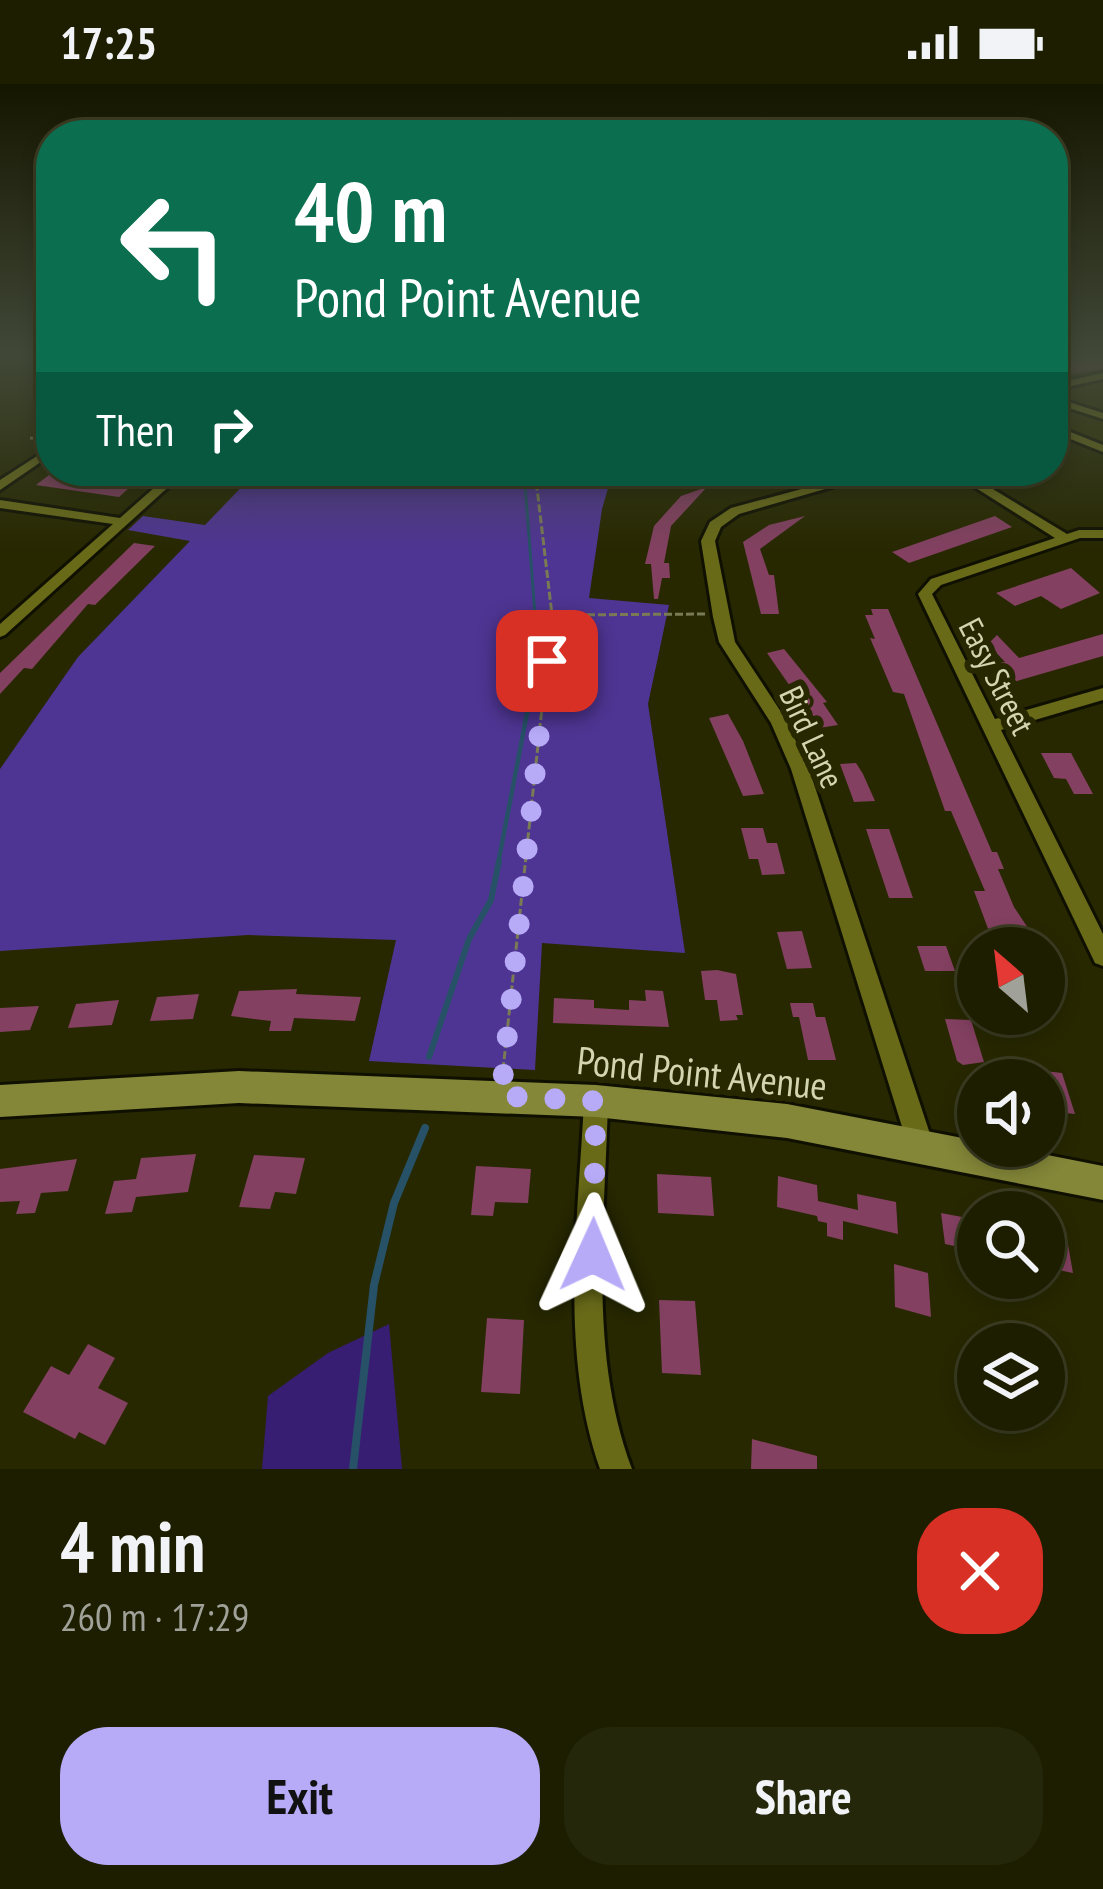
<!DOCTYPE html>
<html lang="en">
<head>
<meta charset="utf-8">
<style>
  :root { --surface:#1d1e00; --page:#25270a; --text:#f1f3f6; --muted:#a0a299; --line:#3b3c22; --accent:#b7abf8 }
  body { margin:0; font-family:"PT Sans Narrow",sans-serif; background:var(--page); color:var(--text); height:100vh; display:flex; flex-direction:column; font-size:45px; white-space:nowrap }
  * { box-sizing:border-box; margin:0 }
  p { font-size:39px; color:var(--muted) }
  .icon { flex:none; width:66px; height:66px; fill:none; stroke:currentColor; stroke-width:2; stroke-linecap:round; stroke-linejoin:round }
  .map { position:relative; height:1385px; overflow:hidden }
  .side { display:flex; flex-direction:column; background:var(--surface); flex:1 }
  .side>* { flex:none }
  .hud { position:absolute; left:36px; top:36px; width:1032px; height:366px; border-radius:48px; box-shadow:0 6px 18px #0003,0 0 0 3px var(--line); background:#0b6e4f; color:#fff; overflow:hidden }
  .needle { width:78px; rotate:332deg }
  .tools { position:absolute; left:957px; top:843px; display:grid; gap:24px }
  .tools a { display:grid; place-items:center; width:108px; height:108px; border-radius:50%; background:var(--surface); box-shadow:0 6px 18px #0003,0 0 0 3px var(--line); font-size:60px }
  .pin { position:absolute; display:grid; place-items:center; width:102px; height:102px; color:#fff; margin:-51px; border-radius:24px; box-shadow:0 6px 18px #0006 }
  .me { position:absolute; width:132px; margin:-66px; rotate:1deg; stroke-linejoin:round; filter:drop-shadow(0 0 9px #0008) }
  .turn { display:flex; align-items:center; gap:42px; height:252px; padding:0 60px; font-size:54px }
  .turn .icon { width:156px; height:156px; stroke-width:2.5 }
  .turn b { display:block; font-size:84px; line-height:102px }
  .then { display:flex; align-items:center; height:114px; padding:0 60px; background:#0003; gap:24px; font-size:45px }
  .round { display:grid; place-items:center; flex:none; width:126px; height:126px; border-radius:48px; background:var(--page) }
  .head { display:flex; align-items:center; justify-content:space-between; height:204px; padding:0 60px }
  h1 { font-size:72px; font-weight:700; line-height:90px }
  .button { display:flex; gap:24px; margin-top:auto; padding:24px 60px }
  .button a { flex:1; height:138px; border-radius:48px; background:var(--accent); color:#111; font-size:48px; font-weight:700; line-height:138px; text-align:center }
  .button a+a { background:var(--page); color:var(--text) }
  .status { display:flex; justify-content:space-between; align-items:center; height:84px; padding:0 60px; background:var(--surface); direction:ltr }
  .status svg { height:33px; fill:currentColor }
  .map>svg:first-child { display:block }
  .built { fill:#2f3000 }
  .green { fill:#381e73 }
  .forest { fill:#4f3593 }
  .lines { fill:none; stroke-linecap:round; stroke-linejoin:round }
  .stream-far3 { stroke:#265166; stroke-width:3 }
  .stream-far2 { stroke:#265166; stroke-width:4.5 }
  .stream-far1 { stroke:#265166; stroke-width:6 }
  .stream { stroke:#265166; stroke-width:8 }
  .building { fill:#834061 }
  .minor-casing { stroke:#101000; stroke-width:6 }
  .major-casing { stroke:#101000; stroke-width:6 }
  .path { stroke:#797b54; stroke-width:3; stroke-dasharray:8 3; stroke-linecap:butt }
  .minor { fill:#686a18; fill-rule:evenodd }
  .major { fill:#848738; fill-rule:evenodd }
  .route { stroke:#b7abf8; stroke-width:21; stroke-dasharray:0 37.8 }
  .labels { text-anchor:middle; stroke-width:12; stroke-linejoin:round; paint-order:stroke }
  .street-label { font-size:33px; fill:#d3d5b0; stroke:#272800 }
  .near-street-label { font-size:39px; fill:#d3d5b0; stroke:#272800 }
</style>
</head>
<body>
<div class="status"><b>17:25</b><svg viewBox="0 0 49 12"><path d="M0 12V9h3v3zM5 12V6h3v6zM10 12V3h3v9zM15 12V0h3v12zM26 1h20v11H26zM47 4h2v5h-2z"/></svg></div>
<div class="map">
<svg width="1103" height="1385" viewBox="0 0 1103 1385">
  <rect width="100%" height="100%" fill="#272800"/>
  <polygon class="built" points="1053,273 1103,273 1103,360 1053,337"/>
  <polygon class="green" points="389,1240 402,1385 262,1385 268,1312 328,1269"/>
  <polygon class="forest" points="257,387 613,387 602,425 589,514 669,521 648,620 685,869 542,859 535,986 369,977 396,856 248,851 0,867 0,685 78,573 190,457 128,446 143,432 205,441"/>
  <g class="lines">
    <polyline class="stream-far3" points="524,387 538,570"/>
    <polyline class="stream-far2" points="498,780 539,567"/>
    <polyline class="stream-far1" points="429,973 469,855 491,816 499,777"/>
    <polyline class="stream" points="353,1385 374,1201 394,1119 425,1044"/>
  </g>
  <g class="building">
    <polygon points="1053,273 1103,273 1103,285 1053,292"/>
    <polygon points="54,387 84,391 84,387 139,387 122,401 131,402 119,413 36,401"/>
    <polygon points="707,403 671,442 664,479 669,479 670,494 662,494 658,515 654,515 651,480 645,480 654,442 681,412"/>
    <polygon points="805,432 760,465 769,491 774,491 779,530 761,530 743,458 769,441"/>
    <polygon points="995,432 1012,443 909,479 892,468"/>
    <polygon points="134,459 155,462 95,521 88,520 32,585 24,584 0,610 0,589"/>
    <polygon points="1071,484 1100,509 1061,525 1041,512 1015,522 996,509"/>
    <polygon points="871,525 888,525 992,768 997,768 1004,785 998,785 1014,823 1032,850 990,850 974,807 985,807 951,727 945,727 904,610 893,608 870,554 875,555 865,531 873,531"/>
    <polygon points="1103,550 1103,572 1010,599 993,580 1005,578 988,560 997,551 1019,574"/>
    <polygon points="784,565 827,618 823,619 838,641 819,644 767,569"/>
    <polygon points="728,630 743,657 764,710 743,712 709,634"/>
    <polygon points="1041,669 1071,669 1093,710 1074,710 1066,695 1054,694"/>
    <polygon points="856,679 863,690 875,717 854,718 840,680"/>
    <polygon points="741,744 763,744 767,759 777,759 785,790 762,791 758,775 749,775"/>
    <polygon points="866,745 889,745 913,814 889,814"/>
    <polygon points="802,847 812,884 787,885 777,848"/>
    <polygon points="917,862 946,862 955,887 925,887"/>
    <polygon points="717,886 736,890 743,931 736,931 738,936 720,937 717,916 705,916 701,887"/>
    <polygon points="297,905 296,910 361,913 355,937 294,934 291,947 269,947 271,937 231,932 239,907"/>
    <polygon points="645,906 663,907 669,943 553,939 554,914 594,916 594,924 629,926 629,916 646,917"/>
    <polygon points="199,910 193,935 150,937 157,913"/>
    <polygon points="119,916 112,941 68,944 76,920"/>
    <polygon points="790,919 813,919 816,933 825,933 836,976 808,976 799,933 793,933"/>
    <polygon points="39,922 30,946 0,948 0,924"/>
    <polygon points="945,935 971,936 984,978 963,981 957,977"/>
    <polygon points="1044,987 1062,989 1075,1030 1056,1028 1053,1022 1044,1021"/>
    <polygon points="196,1070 188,1108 136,1113 132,1128 105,1130 114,1097 136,1095 141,1074"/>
    <polygon points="254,1071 305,1074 296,1110 275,1108 270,1125 239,1123"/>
    <polygon points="77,1075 68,1107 41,1109 35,1129 16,1130 20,1117 0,1118 0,1085"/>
    <polygon points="476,1082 531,1085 528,1119 495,1118 493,1132 471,1131"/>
    <polygon points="657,1090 711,1093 714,1132 658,1129"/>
    <polygon points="778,1092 817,1101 818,1117 858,1126 857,1110 896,1118 898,1150 843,1137 843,1156 827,1152 827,1139 818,1137 817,1132 777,1123"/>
    <polygon points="941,1129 978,1136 978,1167 945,1160"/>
    <polygon points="1044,1150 1067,1155 1073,1189 1044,1183"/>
    <polygon points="894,1180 928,1189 931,1233 895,1223"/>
    <polygon points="659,1216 695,1217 701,1291 662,1289"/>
    <polygon points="487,1234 524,1236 520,1310 481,1308"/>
    <polygon points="88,1260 115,1274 98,1304 128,1319 105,1361 79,1348 75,1355 23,1328 51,1282 69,1291"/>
    <polygon points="752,1355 817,1372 817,1385 751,1385"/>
  </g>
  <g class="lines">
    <g class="minor-casing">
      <g id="minor">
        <polygon points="1103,289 1103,295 1053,306 1053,300"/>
        <polygon points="1053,313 1103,329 1103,335 1053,319"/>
        <polygon points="1053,341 1103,361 1103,368 1053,348"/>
        <polygon points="51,363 51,371 0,406 0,396"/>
        <polygon points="173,387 186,387 5,551 0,553 0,540 113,440 0,424 0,416 120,434"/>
        <polygon points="868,387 887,387 739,430 721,443 715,457 735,558 785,634 809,685 934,1062 930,1071 921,1075 912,1071 908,1062 791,685 771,639 719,558 713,533 701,457 710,438 731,424"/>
        <polygon points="949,387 963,387 1067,450 1079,446 1103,446 1103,454 1080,454 941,501 932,510 995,635 1103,604 1103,616 1001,646 1103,850 1103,882 1095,879 918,510 931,495 1055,454"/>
        <path d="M596,1005L605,1008L608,1017C605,1140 588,1268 632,1385H600C559,1267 578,1139 584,1017L587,1008Z"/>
      </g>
    </g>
    <g class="major-casing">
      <polygon id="major" points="239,987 596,1001 787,1020 978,1057 978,1062 1002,1062 1103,1082 1103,1116 787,1054 596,1033 239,1019 0,1033 0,1001"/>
    </g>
    <g class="path">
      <polyline points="30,354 43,355"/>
      <polyline points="554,531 706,530"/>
      <polyline points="503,986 552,531 535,387"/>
    </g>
    <use href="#minor" class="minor"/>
    <use href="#major" class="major"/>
  </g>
  <linearGradient id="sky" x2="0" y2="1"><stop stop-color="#151600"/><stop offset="0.58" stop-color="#414837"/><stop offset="1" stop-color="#414837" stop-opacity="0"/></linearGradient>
  <rect width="1103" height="467" fill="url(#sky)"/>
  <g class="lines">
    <polyline class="route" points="547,577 501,1012 596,1017 593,1171"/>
  </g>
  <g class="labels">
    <g class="street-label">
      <text transform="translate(997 592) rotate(63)" y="12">Easy Street</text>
      <text transform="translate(812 653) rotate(65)" y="12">Bird Lane</text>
    </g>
    <g class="near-street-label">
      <text transform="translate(702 989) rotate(6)" y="14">Pond Point Avenue</text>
    </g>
  </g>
</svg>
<div class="tools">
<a><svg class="needle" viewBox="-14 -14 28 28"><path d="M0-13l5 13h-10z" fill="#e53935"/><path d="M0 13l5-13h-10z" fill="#a0a299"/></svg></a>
<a><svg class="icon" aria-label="sound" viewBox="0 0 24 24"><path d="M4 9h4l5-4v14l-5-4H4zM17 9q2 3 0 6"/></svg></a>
<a><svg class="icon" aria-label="search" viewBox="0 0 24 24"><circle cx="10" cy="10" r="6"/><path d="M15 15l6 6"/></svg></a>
<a><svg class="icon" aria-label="layers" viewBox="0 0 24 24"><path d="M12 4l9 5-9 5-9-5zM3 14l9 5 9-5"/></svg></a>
</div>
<div class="pin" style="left:547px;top:577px;background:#d93025"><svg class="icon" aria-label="arrive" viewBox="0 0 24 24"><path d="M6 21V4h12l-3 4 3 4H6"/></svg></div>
<svg class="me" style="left:593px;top:1171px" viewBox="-20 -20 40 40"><path d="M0-17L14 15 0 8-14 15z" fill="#b7abf8" stroke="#fff" stroke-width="4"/></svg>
<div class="hud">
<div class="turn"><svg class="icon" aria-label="left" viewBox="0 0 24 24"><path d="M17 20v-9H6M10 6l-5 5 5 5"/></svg><div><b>40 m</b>Pond Point Avenue</div></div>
<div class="then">Then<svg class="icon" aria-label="right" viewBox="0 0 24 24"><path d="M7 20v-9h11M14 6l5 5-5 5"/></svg></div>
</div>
</div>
<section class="side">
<div class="head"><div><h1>4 min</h1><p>260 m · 17:29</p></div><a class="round" style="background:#d93025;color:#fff"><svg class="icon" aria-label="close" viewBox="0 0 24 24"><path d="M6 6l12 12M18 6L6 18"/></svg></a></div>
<div class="button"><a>Exit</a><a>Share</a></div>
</section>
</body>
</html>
